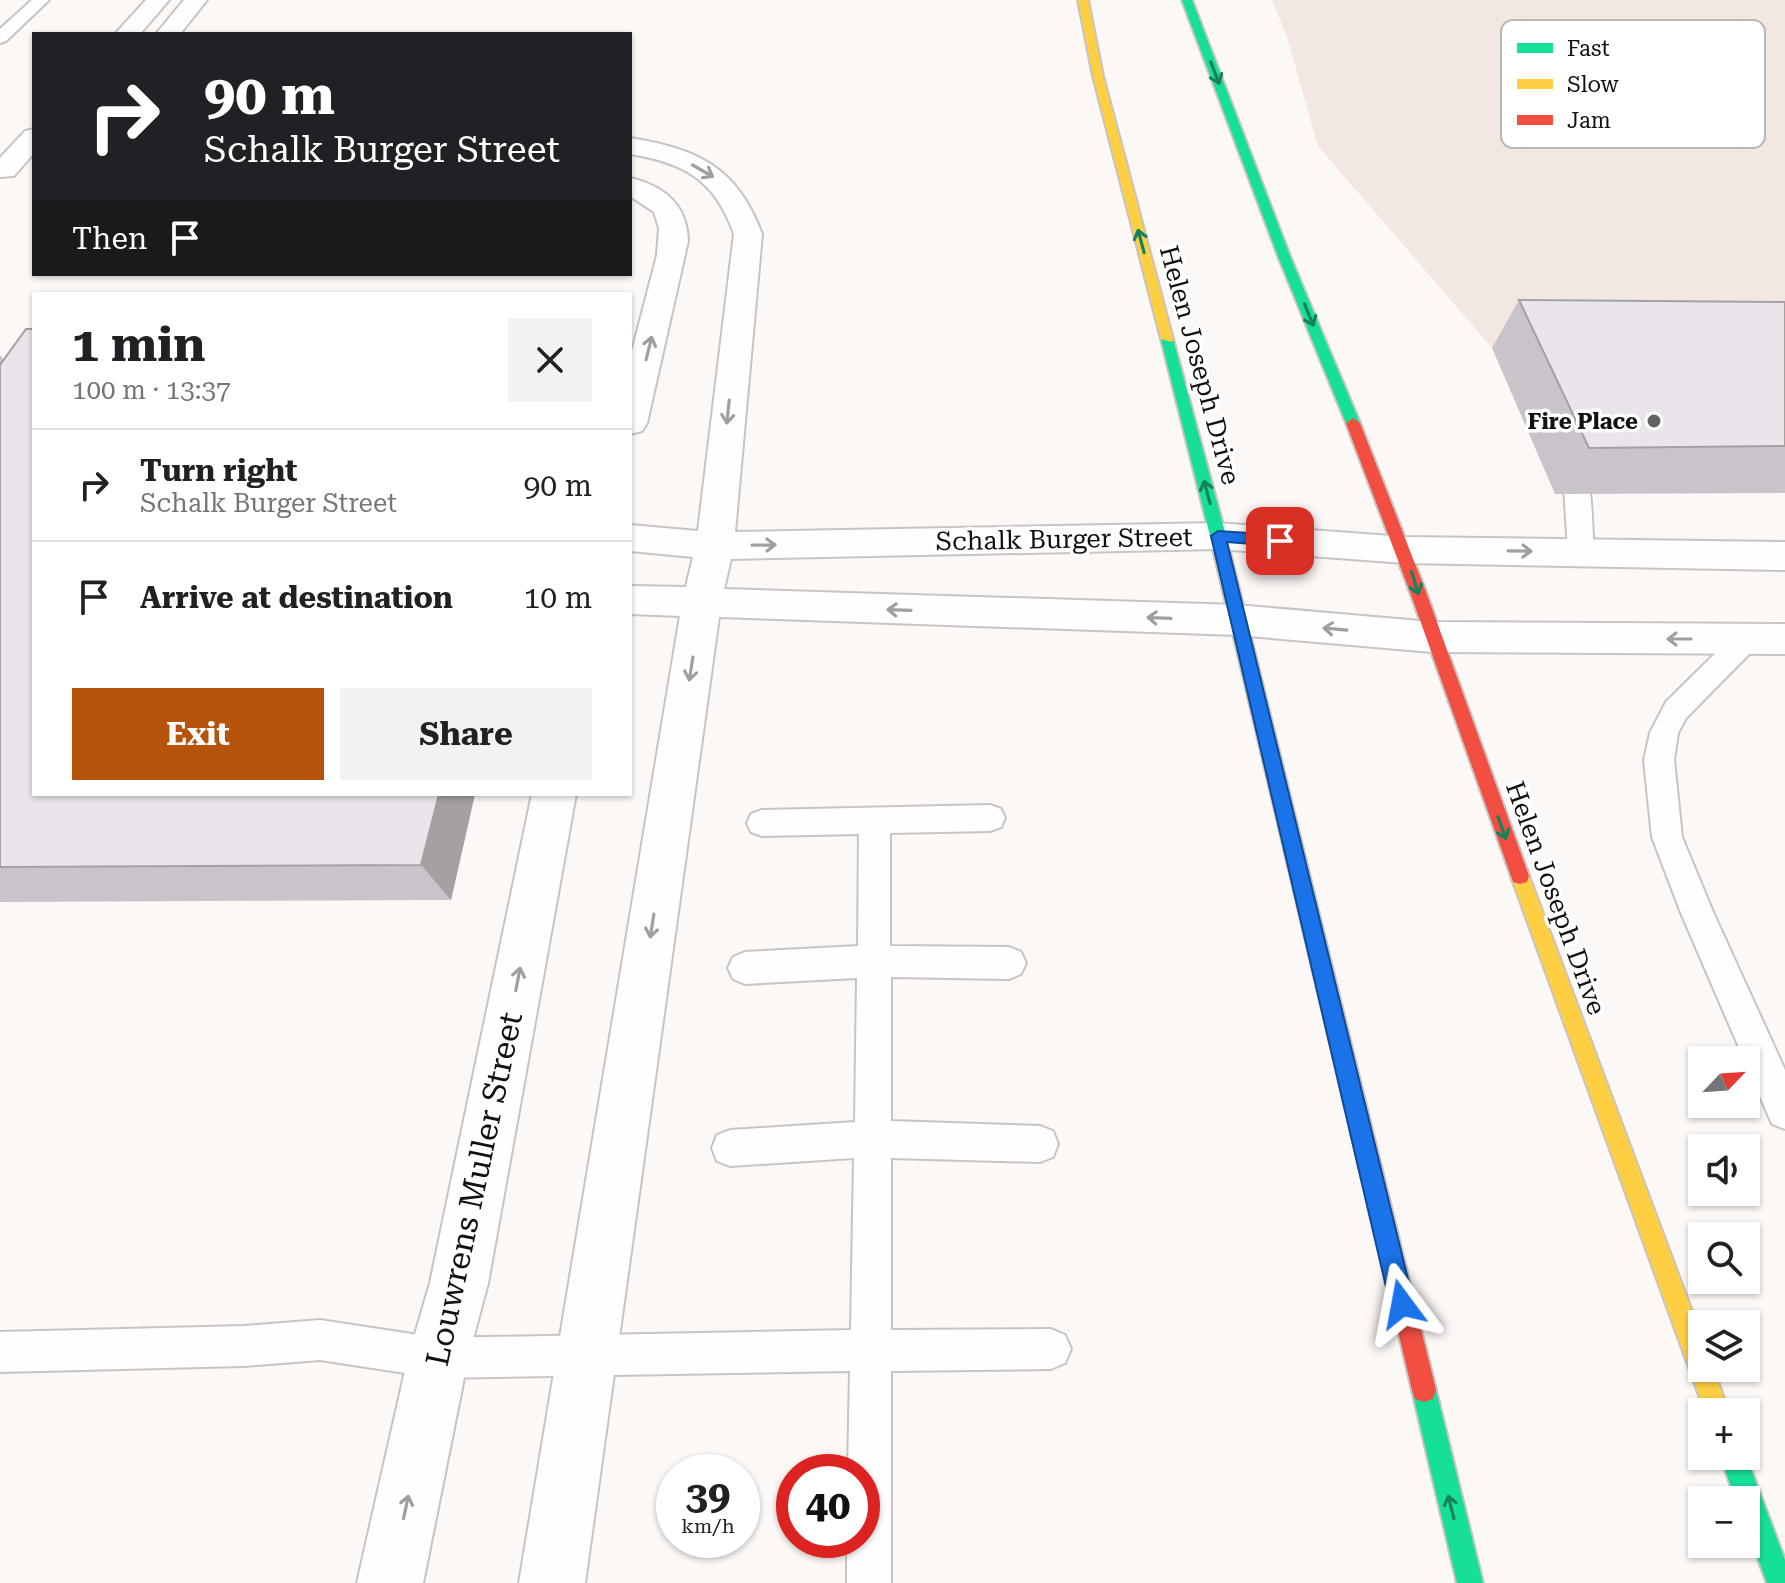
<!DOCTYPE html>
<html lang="en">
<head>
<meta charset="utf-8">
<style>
  :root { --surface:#fff; --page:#f2f2f2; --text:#202124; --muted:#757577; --line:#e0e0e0; --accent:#b45309 }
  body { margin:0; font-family:"Roboto Serif",serif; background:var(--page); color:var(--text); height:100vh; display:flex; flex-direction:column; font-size:30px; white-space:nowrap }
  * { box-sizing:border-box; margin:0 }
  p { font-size:26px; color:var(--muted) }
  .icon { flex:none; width:44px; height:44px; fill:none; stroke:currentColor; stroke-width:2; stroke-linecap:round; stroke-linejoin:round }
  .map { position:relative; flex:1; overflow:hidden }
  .panel { position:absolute; left:32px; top:292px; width:600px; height:504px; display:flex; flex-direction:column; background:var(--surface); border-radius:0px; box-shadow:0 2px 6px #0004 }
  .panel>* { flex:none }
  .guide { position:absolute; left:32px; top:32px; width:600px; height:244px; border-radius:0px; box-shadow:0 2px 6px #0004; background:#202124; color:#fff; overflow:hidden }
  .needle { width:52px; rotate:65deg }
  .fabs { position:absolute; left:1688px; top:1046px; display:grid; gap:16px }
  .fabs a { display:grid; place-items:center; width:72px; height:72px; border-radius:0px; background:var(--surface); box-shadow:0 2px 6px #0004; font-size:40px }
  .speed { position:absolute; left:656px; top:1454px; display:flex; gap:16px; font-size:40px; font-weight:700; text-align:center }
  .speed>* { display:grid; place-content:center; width:104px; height:104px; border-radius:50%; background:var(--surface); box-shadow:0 2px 6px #0004; line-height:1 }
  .speed small { font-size:20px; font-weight:400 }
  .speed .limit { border:12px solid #d22; background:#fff; color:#111 }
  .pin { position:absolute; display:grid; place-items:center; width:68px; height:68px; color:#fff; margin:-34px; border-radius:16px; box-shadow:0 4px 12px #0006 }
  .me { position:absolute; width:88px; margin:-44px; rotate:347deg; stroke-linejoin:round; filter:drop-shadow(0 0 6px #0008) }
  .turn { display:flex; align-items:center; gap:28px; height:168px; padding:0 40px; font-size:36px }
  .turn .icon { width:104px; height:104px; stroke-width:2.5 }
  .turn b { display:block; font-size:56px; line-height:68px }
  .then { display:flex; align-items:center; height:76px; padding:0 40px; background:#0003; gap:16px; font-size:30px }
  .round { display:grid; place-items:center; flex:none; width:84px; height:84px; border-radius:0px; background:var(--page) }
  .summary { display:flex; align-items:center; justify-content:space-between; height:136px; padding:0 40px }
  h1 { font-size:48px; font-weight:700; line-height:60px }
  .primary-button { display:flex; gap:16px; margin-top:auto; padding:16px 40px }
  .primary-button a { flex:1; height:92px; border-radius:0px; background:var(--accent); color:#fff; font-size:32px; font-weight:700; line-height:92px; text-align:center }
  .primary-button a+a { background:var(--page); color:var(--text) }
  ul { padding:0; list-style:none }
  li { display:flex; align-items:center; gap:24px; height:112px; padding:0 40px; border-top:2px solid var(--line) }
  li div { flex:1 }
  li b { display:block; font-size:30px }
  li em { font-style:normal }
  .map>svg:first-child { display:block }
  .built { fill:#f3e7e1 }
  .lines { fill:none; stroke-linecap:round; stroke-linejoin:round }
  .lane-casing { stroke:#c8c4c2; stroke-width:4 }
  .street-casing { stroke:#c8c4c2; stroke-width:4 }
  .fast-casing { stroke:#c8c4c2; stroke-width:4 }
  .slow-casing { stroke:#c8c4c2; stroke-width:4 }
  .jam-casing { stroke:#c8c4c2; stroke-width:4 }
  .lane { fill:#fffefe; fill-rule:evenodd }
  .street { fill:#fffefe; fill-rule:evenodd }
  .fast { fill:#16e098; fill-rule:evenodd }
  .slow { fill:#ffcf43; fill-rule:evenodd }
  .jam { fill:#f24e42; fill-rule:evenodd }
  .wall { fill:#c9c4ca }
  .shaded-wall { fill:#a4a0a4 }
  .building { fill:#eae4eb; stroke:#a4a0a4; stroke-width:2 }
  .oneway { stroke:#15825a }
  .oneway2 { stroke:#a19f9e }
  .route { fill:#1a73e8; stroke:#114b97; stroke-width:2 }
  .poi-dot { fill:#65615f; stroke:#fff; stroke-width:3 }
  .labels { text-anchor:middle; stroke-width:7; stroke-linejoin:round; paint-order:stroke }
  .far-poi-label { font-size:22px; font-weight:bold; fill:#13100e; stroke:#fff; text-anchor:end }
  .street-label { font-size:26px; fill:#13100e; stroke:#fff }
  .near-street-label { font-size:32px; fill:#13100e; stroke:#fff }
  .key { fill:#fff; stroke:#b8b7b7; stroke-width:2 }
  .key-label { font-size:22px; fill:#13100e }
</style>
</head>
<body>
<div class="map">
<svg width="1785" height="1583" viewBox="0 0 1785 1583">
  <rect width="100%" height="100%" fill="#fcf8f6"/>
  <polygon class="built" points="1272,0 1785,0 1785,350 1492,348 1318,146 1287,37"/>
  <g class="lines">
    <g class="lane-casing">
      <g id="lane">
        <polygon points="32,0 49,0 6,41 0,43 0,29"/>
        <path d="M1569,446L1577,448C1594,476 1591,521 1594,552L1590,558L1581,561L1572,558L1568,552L1564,486L1557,454L1561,448Z"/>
        <polygon points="1747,629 1757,632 1761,639 1757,646 1686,718 1678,733 1674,760 1682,837 1713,912 1785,1070 1785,1129 1772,1124 1681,913 1652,837 1644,760 1650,733 1666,702 1737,632"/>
        <polygon points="990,805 1001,809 1005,818 1001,827 990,831 890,833 890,946 1009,947 1021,952 1026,963 1021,974 1009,979 891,977 891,1121 1040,1126 1053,1131 1058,1144 1053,1157 1040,1162 891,1158 891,1330 1051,1329 1065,1335 1071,1349 1065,1363 1051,1369 891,1371 891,1583 847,1583 847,1540 862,1540 862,1472 848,1472 850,1371 438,1378 320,1360 244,1366 0,1372 0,1332 244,1326 320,1320 438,1338 851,1330 854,1158 730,1166 717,1161 712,1148 717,1135 730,1130 855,1122 857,978 745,984 733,979 728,968 733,957 745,952 858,946 859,834 762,836 751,832 747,823 751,814 762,810"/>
      </g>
    </g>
    <g class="street-casing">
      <g id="street">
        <polygon points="146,0 169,0 140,34 115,34"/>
        <polygon points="184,0 207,0 180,34 156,34"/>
        <polygon points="34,129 34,153 14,176 0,177 0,158 25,131"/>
        <path d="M630,138C698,149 737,167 762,234L735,532L1218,523L1405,537L1785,542V570L1405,563L1218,549L731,559L724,589L1237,605L1432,622L1785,624V654L1432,652L1237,635L719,617L585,1583H519L680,616L630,614V586L686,587L693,557L630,551V525L698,531L734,234C715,180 685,163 630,154Z"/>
        <path d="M630,178C664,186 687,204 688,241L647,423L642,431L630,434V359L657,255L659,228L654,212L630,196Z"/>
        <polygon points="532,794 576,794 488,1283 468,1358 423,1583 357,1583 408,1358 430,1283"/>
      </g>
    </g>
    <g class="fast-casing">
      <g id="fast">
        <polygon points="1182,0 1192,0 1290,256 1360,423 1358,426 1348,426 1346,423 1278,256"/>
        <polygon points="1167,335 1173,339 1226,536 1332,967 1329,974 1322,976 1315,974 1312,967 1210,536 1161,339"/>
        <polygon points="1424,1378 1433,1381 1436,1390 1483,1583 1457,1583 1412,1390 1415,1381"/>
        <polygon points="1720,1456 1746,1456 1785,1560 1785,1583 1767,1583 1746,1527 1746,1500 1736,1500"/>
      </g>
    </g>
    <g class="slow-casing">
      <g id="slow">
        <polygon points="1078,0 1088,0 1103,76 1173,339 1172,342 1161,339 1093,76"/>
        <polygon points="1520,868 1527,870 1529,876 1702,1338 1702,1368 1713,1368 1729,1412 1705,1412 1511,876 1513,870"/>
      </g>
    </g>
    <g class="jam-casing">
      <g id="jam">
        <polygon points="1353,418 1360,423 1426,592 1529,876 1527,882 1520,884 1513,882 1511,876 1410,592 1346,423"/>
        <polygon points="1322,958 1329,960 1332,967 1436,1390 1433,1399 1424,1402 1415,1399 1412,1390 1312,967 1315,960"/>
      </g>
    </g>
    <use href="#lane" class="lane"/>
    <use href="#street" class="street"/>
    <use href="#fast" class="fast"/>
    <use href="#slow" class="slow"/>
    <use href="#jam" class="jam"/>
  </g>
  <g class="wall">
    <polygon points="1519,300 1785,302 1785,493 1555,494 1492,348"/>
    <polygon points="0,355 4,360 34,794 475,794 451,900 0,902"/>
  </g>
  <polygon class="shaded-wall" points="439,794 475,794 451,900 421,865"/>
  <g class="building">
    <polygon points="1519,300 1785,302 1785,446 1589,448"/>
    <polygon points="26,329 34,329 34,794 439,794 421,865 0,867 0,365"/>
  </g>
  <defs><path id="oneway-shaft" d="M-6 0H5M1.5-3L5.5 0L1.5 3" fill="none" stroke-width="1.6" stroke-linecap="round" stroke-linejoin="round" transform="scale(2)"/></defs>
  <g class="oneway">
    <use href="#oneway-shaft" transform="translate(1215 73) rotate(69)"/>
    <use href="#oneway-shaft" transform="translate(1141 241) rotate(-105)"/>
    <use href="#oneway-shaft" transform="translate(1309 315) rotate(68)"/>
    <use href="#oneway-shaft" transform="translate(1207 492) rotate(-105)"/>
    <use href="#oneway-shaft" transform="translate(1415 583) rotate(73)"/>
    <use href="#oneway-shaft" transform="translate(1502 828) rotate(70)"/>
    <use href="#oneway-shaft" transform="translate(1451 1507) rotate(-104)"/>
  </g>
  <g class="oneway2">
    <use href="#oneway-shaft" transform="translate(703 171) rotate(30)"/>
    <use href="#oneway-shaft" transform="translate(649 348) rotate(-76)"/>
    <use href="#oneway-shaft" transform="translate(728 412) rotate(96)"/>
    <use href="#oneway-shaft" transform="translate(764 545) rotate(-1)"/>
    <use href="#oneway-shaft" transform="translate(1520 551) rotate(1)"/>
    <use href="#oneway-shaft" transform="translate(899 610) rotate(-178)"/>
    <use href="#oneway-shaft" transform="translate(1159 618) rotate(-178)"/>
    <use href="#oneway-shaft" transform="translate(1335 629) rotate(-175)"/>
    <use href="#oneway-shaft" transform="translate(1679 639) rotate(-180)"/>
    <use href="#oneway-shaft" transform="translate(691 669) rotate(99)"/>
    <use href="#oneway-shaft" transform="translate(652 926) rotate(99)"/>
    <use href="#oneway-shaft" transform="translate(518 979) rotate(-79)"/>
    <use href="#oneway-shaft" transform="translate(406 1507) rotate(-78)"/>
  </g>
  <polygon class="route" points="1218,531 1280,535 1288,541 1280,546 1227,542 1414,1304 1410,1312 1402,1316 1394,1312 1390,1304 1211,536"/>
  <circle class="poi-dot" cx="1654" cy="421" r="8"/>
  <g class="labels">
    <g class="far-poi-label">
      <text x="1638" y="429">Fire Place</text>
    </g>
    <g class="street-label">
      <text transform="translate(1200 365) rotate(75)" y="9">Helen Joseph Drive</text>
      <text transform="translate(1064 539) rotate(-1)" y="9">Schalk Burger Street</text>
      <text transform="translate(1556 898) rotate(70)" y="9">Helen Joseph Drive</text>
    </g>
    <g class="near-street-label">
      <text transform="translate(474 1189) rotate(-78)" y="11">Louwrens Muller Street</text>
    </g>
  </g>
  <rect x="1501" y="20" width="264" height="128" rx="12" class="key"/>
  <rect x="1517" y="43" width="36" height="10" fill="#16e098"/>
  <rect x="1517" y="79" width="36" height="10" fill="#ffcf43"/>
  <rect x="1517" y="115" width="36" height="10" fill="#f24e42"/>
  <g class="key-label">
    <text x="1567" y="56">Fast</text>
    <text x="1567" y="92">Slow</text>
    <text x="1567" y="128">Jam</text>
  </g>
</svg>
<div class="fabs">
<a><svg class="needle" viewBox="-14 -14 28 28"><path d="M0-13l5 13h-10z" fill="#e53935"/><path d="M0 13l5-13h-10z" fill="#757577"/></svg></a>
<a><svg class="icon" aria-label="sound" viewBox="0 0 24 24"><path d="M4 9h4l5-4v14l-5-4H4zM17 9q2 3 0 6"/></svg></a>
<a><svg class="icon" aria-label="search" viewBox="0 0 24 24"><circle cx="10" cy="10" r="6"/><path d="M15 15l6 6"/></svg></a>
<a><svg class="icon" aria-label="layers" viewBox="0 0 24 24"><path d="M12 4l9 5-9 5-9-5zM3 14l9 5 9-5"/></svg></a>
<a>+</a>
<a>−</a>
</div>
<div class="speed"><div>39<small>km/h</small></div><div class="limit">40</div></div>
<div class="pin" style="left:1280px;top:541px;background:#d93025"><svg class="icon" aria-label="arrive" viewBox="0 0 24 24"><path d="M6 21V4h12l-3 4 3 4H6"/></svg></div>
<svg class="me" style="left:1402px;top:1304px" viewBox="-20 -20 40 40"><path d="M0-17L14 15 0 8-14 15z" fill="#1a73e8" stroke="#fff" stroke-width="4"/></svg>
<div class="guide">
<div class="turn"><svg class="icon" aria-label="right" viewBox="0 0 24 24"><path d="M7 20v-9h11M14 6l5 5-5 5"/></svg><div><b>90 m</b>Schalk Burger Street</div></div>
<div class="then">Then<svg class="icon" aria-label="arrive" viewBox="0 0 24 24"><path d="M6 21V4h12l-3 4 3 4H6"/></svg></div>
</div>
<section class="panel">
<div class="summary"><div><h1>1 min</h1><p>100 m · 13:37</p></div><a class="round"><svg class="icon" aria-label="close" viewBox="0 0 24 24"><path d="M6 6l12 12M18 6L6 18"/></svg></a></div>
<ul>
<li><svg class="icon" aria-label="right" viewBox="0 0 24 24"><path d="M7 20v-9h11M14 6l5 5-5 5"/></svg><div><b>Turn right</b><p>Schalk Burger Street</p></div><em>90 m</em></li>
<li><svg class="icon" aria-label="arrive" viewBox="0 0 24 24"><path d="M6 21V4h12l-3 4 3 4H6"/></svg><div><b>Arrive at destination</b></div><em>10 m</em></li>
</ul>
<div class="primary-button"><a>Exit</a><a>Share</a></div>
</section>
</div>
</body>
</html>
